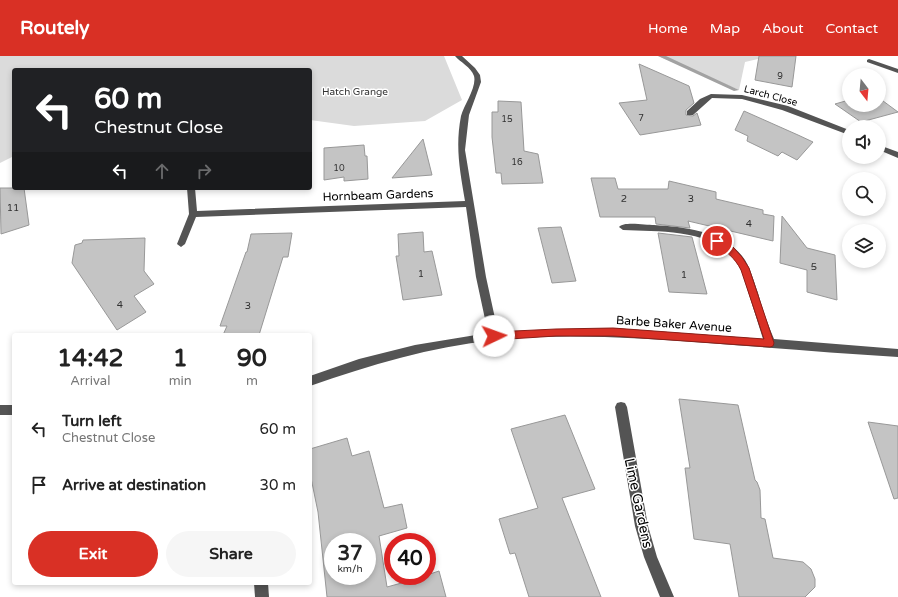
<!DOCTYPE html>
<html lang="en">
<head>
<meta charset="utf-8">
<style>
  :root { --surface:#fff; --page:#f6f6f6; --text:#222; --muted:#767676; --accent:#d93025 }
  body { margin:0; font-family:"Varela Round",sans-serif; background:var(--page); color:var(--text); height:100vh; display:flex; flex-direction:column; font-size:15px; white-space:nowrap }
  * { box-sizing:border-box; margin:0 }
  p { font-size:13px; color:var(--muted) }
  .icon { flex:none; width:22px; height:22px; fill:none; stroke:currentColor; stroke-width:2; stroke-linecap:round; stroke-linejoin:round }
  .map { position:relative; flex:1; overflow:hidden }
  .panel { position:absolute; left:12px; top:277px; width:300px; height:252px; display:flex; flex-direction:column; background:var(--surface); border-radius:4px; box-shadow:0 2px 6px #0003 }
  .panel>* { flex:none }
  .guide { position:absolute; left:12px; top:12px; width:300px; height:122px; border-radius:4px; box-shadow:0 2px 6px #0003; background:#202124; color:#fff; overflow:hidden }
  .needle { width:26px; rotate:164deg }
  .controls { position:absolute; left:842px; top:12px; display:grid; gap:8px }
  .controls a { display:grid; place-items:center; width:44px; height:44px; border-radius:50%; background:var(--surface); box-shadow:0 2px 6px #0003; font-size:20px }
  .speed { position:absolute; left:324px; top:477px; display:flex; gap:8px; font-size:20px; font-weight:700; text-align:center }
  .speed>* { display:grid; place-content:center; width:52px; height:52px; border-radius:50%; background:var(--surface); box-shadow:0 2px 6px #0003; line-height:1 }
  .speed small { font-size:10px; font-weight:400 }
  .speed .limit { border:6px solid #d22; background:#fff; color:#111 }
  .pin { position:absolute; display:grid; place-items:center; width:34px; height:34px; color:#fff; margin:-17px; border:2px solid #fff; border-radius:50%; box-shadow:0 1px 4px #0007 }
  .me { position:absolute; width:44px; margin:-22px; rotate:87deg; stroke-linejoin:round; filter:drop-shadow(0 0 3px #0008) }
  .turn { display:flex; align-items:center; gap:14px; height:84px; padding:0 16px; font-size:18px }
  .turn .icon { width:52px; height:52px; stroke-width:2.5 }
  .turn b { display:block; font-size:28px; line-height:34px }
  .lanes { display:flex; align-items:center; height:38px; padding:0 16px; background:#0003; justify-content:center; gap:20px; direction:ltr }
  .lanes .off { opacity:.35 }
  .eta { display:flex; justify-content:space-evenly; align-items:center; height:68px; text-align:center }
  .eta b { font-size:24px; font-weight:700; line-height:28px }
  .primary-button { display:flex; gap:8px; margin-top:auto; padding:8px 16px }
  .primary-button a { flex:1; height:46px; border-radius:24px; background:var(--accent); color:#fff; font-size:16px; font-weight:700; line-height:46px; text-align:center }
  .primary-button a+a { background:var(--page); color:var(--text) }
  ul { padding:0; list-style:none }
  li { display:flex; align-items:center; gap:12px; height:56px; padding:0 16px }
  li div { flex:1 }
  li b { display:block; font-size:15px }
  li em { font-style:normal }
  header { display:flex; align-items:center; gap:24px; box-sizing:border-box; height:56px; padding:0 20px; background:var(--accent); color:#fff }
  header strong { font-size:19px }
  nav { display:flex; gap:22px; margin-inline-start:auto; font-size:14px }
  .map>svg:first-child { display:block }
  .green { fill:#dbdbdb }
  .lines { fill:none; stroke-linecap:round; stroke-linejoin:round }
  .stream { fill:#a2a2a2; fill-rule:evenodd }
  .building { fill:#c4c4c4; stroke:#989898; fill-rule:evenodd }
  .minor { fill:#545454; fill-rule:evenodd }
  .route { fill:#d93025; stroke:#8d1f18 }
  .labels { text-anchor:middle; stroke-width:3; stroke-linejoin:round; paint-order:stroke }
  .far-number-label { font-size:9px; fill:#313131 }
  .far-park-label { font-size:10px; fill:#323232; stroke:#fff }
  .far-street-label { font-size:10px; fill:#000; stroke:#fff }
  .number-label { font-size:10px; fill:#313131 }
  .street-label { font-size:12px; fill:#000; stroke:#fff }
  .near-street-label { font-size:14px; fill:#000; stroke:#fff }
</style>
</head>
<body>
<header>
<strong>Routely</strong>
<nav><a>Home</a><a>Map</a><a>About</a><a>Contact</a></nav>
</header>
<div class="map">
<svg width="898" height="541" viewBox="0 0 898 541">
  <rect width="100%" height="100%" fill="#fff"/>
  <g class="green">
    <polygon points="0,0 444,0 462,44 425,65 354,70 310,64 310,14 14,14 14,100 0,107"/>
    <polygon points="658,0 759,0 758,3 745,6 739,34"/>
  </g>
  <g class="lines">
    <polygon class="stream" points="658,0 666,0 739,34 734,35"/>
  </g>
  <g class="building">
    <polygon points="759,0 796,0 792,31 755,24"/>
    <polygon points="639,8 689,30 694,47 686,54 686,59 693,60 697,57 701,69 640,79 619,47 647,44"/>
    <polygon points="879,42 898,56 861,66 835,48 849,44 849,49 879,49"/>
    <polygon points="498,45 521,46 524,95 538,98 543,127 502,128 501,117 496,117 492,81 492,56 498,56"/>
    <polygon points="744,55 798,79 813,86 797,104 782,96 778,100 747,85 748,80 735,74"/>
    <polygon points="423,83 432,119 392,122"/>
    <polygon points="364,89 365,100 367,100 368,123 344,125 344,121 324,124 324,92"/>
    <polygon points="591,122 615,122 618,133 668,133 669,125 716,136 716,143 763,154 763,158 774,160 773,185 688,165 690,172 656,168 655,161 600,161"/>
    <polygon points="0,132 24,132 29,169 1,178"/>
    <polygon points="782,160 807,192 835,199 837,244 807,236 807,214 780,207"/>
    <polygon points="561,171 576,225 552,227 538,172"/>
    <polygon points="423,176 424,196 432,195 442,239 403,244 396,200 399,200 398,178"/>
    <polygon points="292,177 288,201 283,201 259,279 223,279 227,270 220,270 246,196 247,196 251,178"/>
    <polygon points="658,177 692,181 707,238 669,236"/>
    <polygon points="145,182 144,215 154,228 134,240 146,256 117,274 72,207 75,189 82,187 83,184"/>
    <polygon points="679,343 738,349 755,424 757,426 760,434 761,462 765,463 773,502 803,506 811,513 815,523 815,531 805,541 739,541 730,488 694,483 685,412 690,412"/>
    <polygon points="565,359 595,433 562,442 601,541 529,541 515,497 510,498 499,463 538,452 511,373"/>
    <polygon points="868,366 898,370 898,442 894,443"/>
    <path d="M347,382L352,400L369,395L384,452L402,448L407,472L379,480L387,531L427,520V519L439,515L446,541H327L318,456L310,417V393ZM333,486H367V520H333Z"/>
  </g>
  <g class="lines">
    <g class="minor">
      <path d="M455,0H462L475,12L480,19L481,26L469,59L465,94L486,221L498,276L613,272L763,283L742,216C723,172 663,176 623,174L619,171C623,165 646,169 654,169C685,171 726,175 745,204C751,214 754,226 758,237C762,253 768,268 774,283L898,293V301C835,297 772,292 708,287C637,282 566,277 494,284C431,291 370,309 310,330V320L359,303L415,289L488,277L476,221L466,151L196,161L185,188L181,191L177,188L189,158L187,132H195L197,155L465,145C460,115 455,91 461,60C464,49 477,31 474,20C471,11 460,6 455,0Z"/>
      <polygon points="869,3 898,13 898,17 867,6 867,4"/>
      <polygon points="711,38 742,39 788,50 849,74 849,79 782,54 742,43 712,42 693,59 687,59 687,55 700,43"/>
      <polygon points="879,89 898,96 898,102 879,94"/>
      <polygon points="621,346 625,347 627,351 648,470 657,501 674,541 660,541 644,501 635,470 615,351 617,347"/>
      <rect x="0" y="349" width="14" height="10"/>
      <polygon points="254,527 268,527 269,541 255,541"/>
    </g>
  </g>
  <path class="route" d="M717,182L733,191L742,201L749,212L774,287L773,290L770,291L613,280H556L494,284L490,283L489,280L490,277L494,276L556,273L613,272L764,283L741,214C735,202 726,195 714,187L713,185Z"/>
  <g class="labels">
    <g class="far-number-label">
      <text x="780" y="23">9</text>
      <text x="641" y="65">7</text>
      <text x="507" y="66">15</text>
      <text x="517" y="109">16</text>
      <text x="339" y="115">10</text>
    </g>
    <g class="far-park-label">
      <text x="355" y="39">Hatch Grange</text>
    </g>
    <g class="far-street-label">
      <text transform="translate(771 39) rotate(15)" y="4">Larch Close</text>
    </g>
    <g class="number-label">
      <text x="624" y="146">2</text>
      <text x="691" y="146">3</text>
      <text x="13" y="155">11</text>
      <text x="749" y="171">4</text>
      <text x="814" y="214">5</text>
      <text x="421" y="221">1</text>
      <text x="684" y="222">1</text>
      <text x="120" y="252">4</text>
      <text x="248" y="253">3</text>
    </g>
    <g class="street-label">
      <text transform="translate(378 139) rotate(-2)" y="4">Hornbeam Gardens</text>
      <text transform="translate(674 268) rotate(4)" y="4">Barbe Baker Avenue</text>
    </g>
    <g class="near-street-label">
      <text transform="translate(639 447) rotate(78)" y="5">Lime Gardens</text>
    </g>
  </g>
</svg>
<div class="controls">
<a><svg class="needle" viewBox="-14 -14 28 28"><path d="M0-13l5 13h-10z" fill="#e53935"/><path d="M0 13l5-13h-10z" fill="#767676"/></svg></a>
<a><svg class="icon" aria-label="sound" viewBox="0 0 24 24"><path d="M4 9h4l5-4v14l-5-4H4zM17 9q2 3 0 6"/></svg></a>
<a><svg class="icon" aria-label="search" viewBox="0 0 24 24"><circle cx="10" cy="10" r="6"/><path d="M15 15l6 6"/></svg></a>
<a><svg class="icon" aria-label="layers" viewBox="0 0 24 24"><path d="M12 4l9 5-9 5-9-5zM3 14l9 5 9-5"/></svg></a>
</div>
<div class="speed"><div>37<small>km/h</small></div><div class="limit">40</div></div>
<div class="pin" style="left:717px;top:185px;background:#d93025"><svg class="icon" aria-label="arrive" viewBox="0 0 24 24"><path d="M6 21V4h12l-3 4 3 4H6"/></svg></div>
<svg class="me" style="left:494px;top:280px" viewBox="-20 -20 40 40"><circle r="19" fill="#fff"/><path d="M0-13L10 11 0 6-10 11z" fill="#d93025"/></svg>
<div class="guide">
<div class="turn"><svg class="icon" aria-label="left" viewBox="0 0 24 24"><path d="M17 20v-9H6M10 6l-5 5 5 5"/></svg><div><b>60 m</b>Chestnut Close</div></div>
<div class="lanes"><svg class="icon" aria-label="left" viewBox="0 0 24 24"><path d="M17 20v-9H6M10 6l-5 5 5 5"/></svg><svg class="icon off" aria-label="ahead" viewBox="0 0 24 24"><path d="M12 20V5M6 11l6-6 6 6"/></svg><svg class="icon off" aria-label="right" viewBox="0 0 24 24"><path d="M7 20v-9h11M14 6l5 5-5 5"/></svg></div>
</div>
<section class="panel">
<div class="eta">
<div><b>14:42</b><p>Arrival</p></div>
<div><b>1</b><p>min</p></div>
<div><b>90</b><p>m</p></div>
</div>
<ul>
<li><svg class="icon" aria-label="left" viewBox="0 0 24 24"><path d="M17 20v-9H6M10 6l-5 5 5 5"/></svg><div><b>Turn left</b><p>Chestnut Close</p></div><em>60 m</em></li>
<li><svg class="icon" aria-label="arrive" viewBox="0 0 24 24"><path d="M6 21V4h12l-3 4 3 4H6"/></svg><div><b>Arrive at destination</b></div><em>30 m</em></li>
</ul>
<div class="primary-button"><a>Exit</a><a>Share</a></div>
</section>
</div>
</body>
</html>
